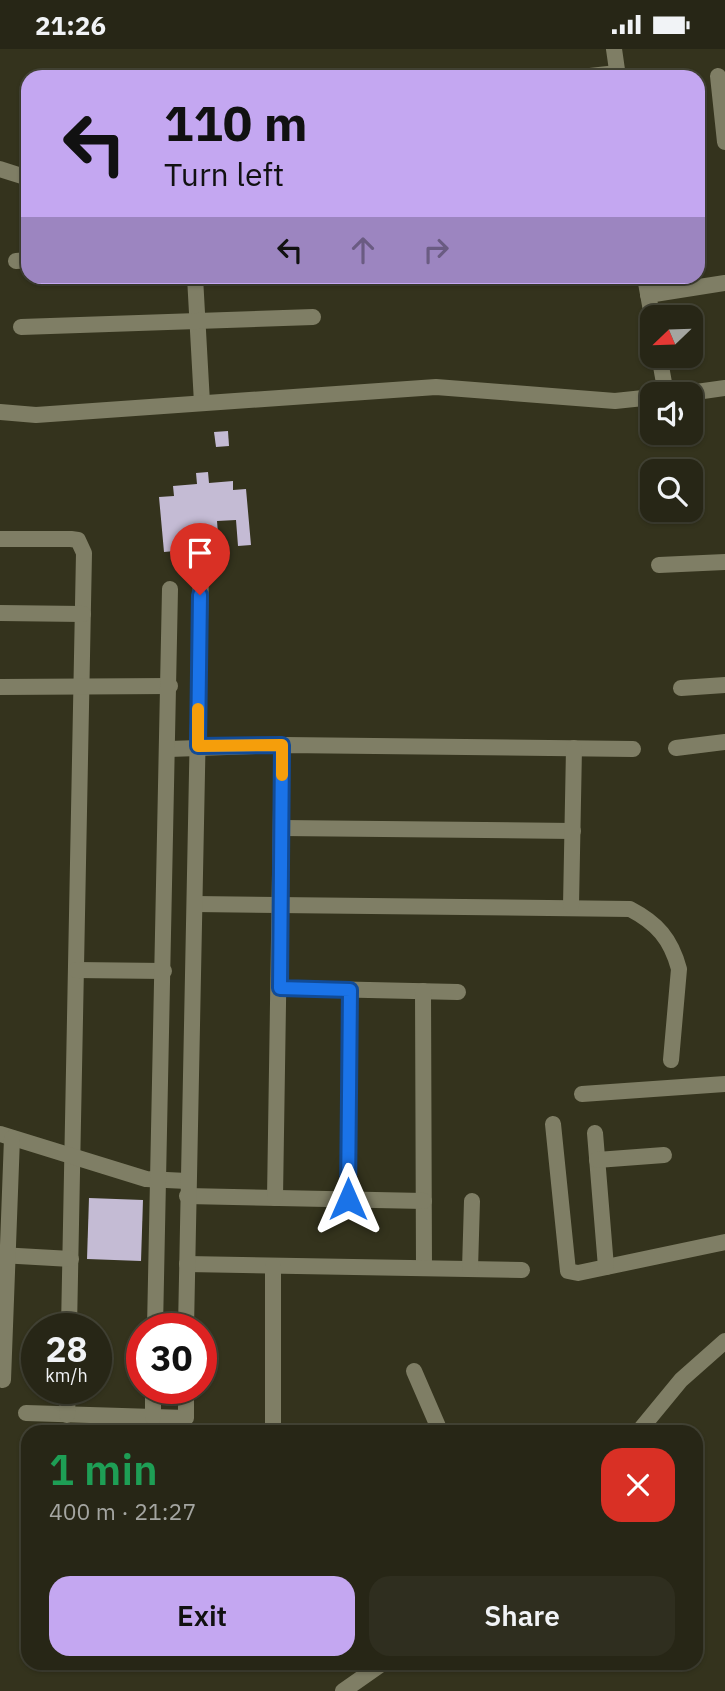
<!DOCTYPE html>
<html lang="en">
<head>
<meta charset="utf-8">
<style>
  :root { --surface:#272616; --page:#2f2e1f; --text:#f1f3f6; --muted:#a4a5a1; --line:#434335; --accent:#c4a7f1 }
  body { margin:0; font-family:"IBM Plex Sans",sans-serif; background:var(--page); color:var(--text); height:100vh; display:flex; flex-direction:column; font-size:26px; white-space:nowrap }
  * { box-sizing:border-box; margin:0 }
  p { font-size:23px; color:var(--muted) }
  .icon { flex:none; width:38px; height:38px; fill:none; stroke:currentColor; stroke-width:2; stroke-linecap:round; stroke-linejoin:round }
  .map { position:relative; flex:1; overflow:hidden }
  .details { position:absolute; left:21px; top:1376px; width:682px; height:245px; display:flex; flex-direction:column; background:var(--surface); border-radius:21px; box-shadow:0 2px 5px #0004,0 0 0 2px var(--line) }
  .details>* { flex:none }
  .hud { position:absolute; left:21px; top:21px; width:684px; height:214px; border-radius:21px; box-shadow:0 2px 5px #0004,0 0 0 2px var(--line); background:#c4a7f1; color:#111; overflow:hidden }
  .needle { width:46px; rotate:247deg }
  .buttons { position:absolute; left:640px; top:256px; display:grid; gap:14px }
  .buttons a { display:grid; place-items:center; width:63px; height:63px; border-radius:14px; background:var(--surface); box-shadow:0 2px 5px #0004,0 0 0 2px var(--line); font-size:35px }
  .speed { position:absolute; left:21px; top:1264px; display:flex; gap:14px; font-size:35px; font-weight:700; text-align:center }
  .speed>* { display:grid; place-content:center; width:91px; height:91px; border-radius:50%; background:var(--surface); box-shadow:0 2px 5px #0004,0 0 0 2px var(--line); line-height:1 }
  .speed small { font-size:18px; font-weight:400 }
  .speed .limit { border:10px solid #d22; background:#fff; color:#111 }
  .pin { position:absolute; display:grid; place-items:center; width:60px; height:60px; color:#fff; margin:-72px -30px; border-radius:50% 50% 50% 0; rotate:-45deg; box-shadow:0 0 7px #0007 }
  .pin .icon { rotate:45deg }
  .me { position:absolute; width:77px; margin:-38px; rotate:0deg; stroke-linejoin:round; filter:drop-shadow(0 0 5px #0008) }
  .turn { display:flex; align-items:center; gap:24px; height:147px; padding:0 28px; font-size:32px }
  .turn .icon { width:91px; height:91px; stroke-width:2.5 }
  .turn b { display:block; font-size:49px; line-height:60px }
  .lanes { display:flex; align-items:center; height:66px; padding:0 28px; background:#0003; justify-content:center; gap:35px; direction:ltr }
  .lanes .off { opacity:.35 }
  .round { display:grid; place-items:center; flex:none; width:74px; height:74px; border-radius:21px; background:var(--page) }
  .summary { display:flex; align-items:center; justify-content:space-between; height:119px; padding:0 28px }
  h1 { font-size:42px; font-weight:600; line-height:52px; color:#1e9e55 }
  .button { display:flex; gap:14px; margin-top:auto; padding:14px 28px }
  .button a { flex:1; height:80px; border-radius:21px; background:var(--accent); color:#111; font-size:28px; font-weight:600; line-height:80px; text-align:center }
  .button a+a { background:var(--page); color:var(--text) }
  .status { display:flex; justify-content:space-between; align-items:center; height:49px; padding:0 35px; background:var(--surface); direction:ltr }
  .status svg { height:19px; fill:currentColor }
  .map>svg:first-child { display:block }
  .building { fill:#c4bbd4 }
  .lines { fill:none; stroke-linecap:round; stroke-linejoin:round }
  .minor { stroke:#7f7e65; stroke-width:16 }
  .route-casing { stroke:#114b97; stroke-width:18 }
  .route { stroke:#1a73e8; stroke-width:12 }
  .slow { stroke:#f59e0b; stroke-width:12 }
</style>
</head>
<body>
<div class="status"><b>21:26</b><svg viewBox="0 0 49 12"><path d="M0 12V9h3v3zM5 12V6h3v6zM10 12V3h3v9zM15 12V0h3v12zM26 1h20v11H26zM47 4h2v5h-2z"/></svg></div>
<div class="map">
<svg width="725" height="1642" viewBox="0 0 725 1642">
  <rect width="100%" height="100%" fill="#34331d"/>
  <g class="building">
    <polygon points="228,382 229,397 216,398 214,383"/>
    <polygon points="208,423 209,434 233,432 233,441 246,440 251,496 238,497 236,471 217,472 219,498 164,503 159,448 174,447 173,437 197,435 196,424"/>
    <polygon points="89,1149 143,1151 141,1212 87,1210"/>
  </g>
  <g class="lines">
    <g class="minor">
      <polyline points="614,0 618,28"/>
      <polyline points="718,27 725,93"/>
      <polyline points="581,28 617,24"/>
      <polyline points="0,120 28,129"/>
      <polyline points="16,212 28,211"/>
      <polyline points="195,228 202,354"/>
      <polyline points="645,228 653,273"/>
      <polyline points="648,246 725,234"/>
      <polyline points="21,278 313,268"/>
      <polyline points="659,306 666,345"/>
      <polyline points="682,345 725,339"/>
      <polyline points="0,363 36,366 436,338 615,352 653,348"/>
      <polyline points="0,490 71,490 78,491 84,504 69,1279"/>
      <polyline points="659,516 725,513"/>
      <polyline points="0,564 83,565"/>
      <polyline points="0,638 170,637"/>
      <polyline points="681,639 725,636"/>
      <polyline points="676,699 725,693"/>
      <polyline points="169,700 285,696 633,700"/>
      <polyline points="281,779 573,782"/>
      <path d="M195,855L630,860C657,874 671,890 679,920L671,1011"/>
      <polyline points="571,857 574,699"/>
      <polyline points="76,921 164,922"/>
      <polyline points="280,939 458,943"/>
      <polyline points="423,942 424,1219"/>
      <polyline points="582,1045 725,1035"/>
      <polyline points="553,1075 568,1222 578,1224 725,1193"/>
      <polyline points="595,1084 606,1218"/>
      <polyline points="0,1085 146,1130 187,1132"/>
      <polyline points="597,1111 664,1106"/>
      <polyline points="187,1147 424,1152"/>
      <polyline points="275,1149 282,696"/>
      <polyline points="348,1150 350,941"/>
      <polyline points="0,1206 71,1210"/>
      <polyline points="187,1215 522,1221"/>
      <polyline points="470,1220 472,1152"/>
      <polyline points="155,1279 170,540"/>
      <polyline points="186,1279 201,522"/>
      <polyline points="414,1322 440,1382"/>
      <polyline points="3,1331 12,1089"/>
      <polyline points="26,1364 186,1369 186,1339"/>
      <polyline points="67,1366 68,1339"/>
      <polyline points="153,1368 153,1339"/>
      <polyline points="273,1382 273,1217"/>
      <polyline points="639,1382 681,1331 725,1292"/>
      <polyline points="343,1642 383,1614"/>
    </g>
  </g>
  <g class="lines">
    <g class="route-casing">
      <polyline id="route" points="200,546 198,697 282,696 280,939 350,941 348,1150"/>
    </g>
    <use href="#route" class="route"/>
    <polyline class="slow" points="198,660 198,697 282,696 282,726"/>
  </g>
</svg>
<div class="buttons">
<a><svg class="needle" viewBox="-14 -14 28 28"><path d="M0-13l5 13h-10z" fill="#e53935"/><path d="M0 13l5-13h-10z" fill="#a4a5a1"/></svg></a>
<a><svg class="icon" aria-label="sound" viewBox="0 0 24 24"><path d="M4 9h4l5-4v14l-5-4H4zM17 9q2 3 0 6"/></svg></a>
<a><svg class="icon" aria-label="search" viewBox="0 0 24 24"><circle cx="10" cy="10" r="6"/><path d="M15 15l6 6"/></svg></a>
</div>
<div class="speed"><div>28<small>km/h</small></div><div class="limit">30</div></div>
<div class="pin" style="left:200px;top:546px;background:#d93025"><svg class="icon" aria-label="arrive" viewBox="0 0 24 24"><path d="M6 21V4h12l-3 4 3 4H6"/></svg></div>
<svg class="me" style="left:348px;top:1150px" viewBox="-20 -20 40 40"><path d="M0-17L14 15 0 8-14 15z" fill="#1a73e8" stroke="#fff" stroke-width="4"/></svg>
<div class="hud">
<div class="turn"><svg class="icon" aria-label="left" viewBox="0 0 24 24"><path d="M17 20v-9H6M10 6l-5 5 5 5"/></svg><div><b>110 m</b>Turn left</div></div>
<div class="lanes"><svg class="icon" aria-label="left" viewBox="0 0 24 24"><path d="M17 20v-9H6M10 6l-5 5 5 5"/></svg><svg class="icon off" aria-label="ahead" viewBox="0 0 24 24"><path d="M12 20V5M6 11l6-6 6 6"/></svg><svg class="icon off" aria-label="right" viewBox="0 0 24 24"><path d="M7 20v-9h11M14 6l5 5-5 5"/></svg></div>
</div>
<section class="details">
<div class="summary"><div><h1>1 min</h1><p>400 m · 21:27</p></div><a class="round" style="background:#d93025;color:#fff"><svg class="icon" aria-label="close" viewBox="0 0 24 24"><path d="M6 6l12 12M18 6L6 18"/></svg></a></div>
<div class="button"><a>Exit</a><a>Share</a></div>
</section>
</div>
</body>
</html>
